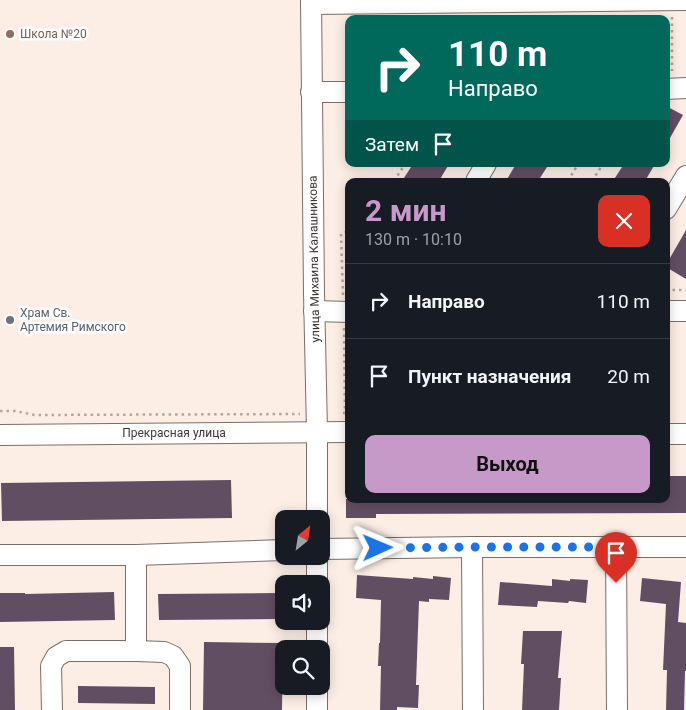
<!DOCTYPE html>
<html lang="ru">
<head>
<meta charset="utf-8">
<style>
  :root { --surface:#171b24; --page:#20242c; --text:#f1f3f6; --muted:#9ea1a6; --line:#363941; --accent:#c799c8 }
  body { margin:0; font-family:Roboto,sans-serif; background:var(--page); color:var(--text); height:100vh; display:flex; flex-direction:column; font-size:19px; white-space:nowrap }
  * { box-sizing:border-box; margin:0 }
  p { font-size:16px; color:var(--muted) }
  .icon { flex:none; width:28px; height:28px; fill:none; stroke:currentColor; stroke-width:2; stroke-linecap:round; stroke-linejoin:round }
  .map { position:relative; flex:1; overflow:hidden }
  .drawer { position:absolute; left:345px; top:178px; width:325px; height:325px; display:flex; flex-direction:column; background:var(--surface); border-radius:10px; box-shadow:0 2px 12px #0003 }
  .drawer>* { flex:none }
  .banner { position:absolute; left:345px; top:15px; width:325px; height:152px; border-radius:10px; box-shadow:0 2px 12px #0003; background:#00695c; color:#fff; overflow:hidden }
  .needle { width:32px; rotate:30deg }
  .tools { position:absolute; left:275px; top:510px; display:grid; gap:10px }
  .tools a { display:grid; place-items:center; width:55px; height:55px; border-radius:10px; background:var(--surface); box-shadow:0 2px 12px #0003; font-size:25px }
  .pin { position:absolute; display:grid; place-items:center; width:42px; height:42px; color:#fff; margin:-51px -21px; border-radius:50% 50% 50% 0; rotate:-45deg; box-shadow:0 0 5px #0007 }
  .pin .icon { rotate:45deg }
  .me { position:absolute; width:55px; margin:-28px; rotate:89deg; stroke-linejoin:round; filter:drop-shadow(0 0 4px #0008) }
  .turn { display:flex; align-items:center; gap:18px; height:105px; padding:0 20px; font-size:22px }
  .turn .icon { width:65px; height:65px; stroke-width:2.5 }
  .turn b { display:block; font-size:35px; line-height:42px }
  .then { display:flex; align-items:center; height:48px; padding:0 20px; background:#0003; gap:10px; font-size:19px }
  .round { display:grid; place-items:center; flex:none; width:52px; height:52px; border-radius:10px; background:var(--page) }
  .head { display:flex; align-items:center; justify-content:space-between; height:85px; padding:0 20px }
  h1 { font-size:30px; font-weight:700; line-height:38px; color:var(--accent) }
  .cta { display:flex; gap:10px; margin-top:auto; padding:10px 20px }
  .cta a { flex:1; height:58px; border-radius:10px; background:var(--accent); color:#111; font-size:20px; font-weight:700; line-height:58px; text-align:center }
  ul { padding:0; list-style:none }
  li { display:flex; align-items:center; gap:15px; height:75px; padding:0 20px; border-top:1px solid var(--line) }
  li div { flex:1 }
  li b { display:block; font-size:19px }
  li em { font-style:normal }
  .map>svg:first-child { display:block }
  .building { fill:#624e63 }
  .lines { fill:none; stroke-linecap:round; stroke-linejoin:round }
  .minor-casing { stroke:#7a6f66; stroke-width:22 }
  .path { stroke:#b1a6a0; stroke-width:2.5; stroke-dasharray:2.5 4; stroke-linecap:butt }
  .minor { stroke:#fff; stroke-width:20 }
  .route { stroke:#1a73e8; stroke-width:9; stroke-dasharray:0 16.2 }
  .education-dot { fill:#8d6e63; stroke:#fefefe; stroke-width:2 }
  .worship-dot { fill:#6b7280; stroke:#fefefe; stroke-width:2 }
  .labels { text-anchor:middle; stroke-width:5; stroke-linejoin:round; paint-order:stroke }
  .education-label { font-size:12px; fill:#785e54; stroke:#fefefe; text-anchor:start }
  .street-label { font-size:12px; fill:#3c3633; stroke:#fefefe }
  .worship-label { font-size:12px; fill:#5b616d; stroke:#fefefe; text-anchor:start }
</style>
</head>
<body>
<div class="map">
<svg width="686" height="710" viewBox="0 0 686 710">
  <rect width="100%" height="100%" fill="#fceee5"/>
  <g class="building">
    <polygon points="666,106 683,115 666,145"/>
    <polygon points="413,164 449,164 439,181 402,181"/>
    <polygon points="516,164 549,164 538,181 506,181"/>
    <polygon points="624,164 655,164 645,181 613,181"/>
    <polygon points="686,230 686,279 666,267 666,265"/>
    <polygon points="666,476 686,476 686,513 376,514 376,518 346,518 346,499 666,499"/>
    <polygon points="231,480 232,518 2,521 1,483"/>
    <polygon points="357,575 413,579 413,577 433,579 433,576 451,578 449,600 429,599 429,602 419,601 416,685 419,685 418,708 397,707 397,710 380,710 381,666 378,666 379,643 380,643 381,600 356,598"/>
    <polygon points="642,578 681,582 678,622 686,623 686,671 685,671 684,710 666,710 667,670 663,670 666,604 640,601"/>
    <polygon points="552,579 570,581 570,579 588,580 586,603 569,601 568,603 538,601 537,607 498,605 500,582 552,586"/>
    <polygon points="114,592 115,620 0,622 0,593 25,593 25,594"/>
    <polygon points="279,593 279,619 159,620 158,594"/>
    <polygon points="523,631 562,631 558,678 561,678 559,710 522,710 524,664 521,664"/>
    <polygon points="204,642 283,643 282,710 203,710"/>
    <polygon points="0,647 14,647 15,710 0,710"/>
    <polygon points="78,686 155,687 155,704 78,703"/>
  </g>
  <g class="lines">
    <g class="minor-casing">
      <g id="minor">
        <polyline points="311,0 314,293 317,432 317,519"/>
        <polyline points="311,4 686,0"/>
        <polyline points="666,89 686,88"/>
        <polyline points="311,92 349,92"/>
        <polyline points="476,181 486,164"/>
        <polyline points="666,209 686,176"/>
        <polyline points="314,311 349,312"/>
        <polyline points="666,311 686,311"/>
        <polyline points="666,434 686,434"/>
        <polyline points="0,435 349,432"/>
        <polyline points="472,547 473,710"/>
        <polyline points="616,547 617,710"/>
        <polyline points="321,549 472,547 686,547"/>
        <polyline points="0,555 136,555 284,550"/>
        <polyline points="317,584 317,556"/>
        <polyline points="317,649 317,621"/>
        <polyline points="136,651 136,555"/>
        <polyline points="52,710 51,666 56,657 66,651 136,651 164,652 173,656 180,666 180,710"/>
        <polyline points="317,710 317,686"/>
      </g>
    </g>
    <g class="path">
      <polyline points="672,17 672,71"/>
      <polyline points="347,21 347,75"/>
      <polyline points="394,181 405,164"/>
      <polyline points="568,181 578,164"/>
      <polyline points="592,181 603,164"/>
      <polyline points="666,290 686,290"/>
      <polyline points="343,295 341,234 349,231"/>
      <polyline points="0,411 15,411 35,415 300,414"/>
      <polyline points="343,413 345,413 344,328"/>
    </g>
    <use href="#minor" class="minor"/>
  </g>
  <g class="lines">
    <polyline class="route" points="378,548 472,547 616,547 616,583"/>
  </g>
  <circle class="education-dot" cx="10" cy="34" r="5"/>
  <circle class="worship-dot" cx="10" cy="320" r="5"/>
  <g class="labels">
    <g class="education-label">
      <text x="20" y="38">Школа №20</text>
    </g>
    <g class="street-label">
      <text transform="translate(314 259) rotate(-91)" y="4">улица Михаила Калашникова</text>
      <text x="174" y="437">Прекрасная улица</text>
    </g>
    <g class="worship-label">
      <text x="20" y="317">Храм Св.<tspan x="20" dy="14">Артемия Римского</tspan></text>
    </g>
  </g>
</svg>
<div class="tools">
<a><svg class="needle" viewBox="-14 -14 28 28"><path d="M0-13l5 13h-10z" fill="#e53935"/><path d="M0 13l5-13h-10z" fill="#9ea1a6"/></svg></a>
<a><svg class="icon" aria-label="sound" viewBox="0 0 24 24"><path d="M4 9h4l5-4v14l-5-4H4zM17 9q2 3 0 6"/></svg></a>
<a><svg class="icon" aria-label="search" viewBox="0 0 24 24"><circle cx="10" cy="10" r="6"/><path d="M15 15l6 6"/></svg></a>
</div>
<div class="pin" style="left:616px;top:583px;background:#d93025"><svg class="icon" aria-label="arrive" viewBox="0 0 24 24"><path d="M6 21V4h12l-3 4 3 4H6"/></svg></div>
<svg class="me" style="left:378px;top:548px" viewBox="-20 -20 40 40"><path d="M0-17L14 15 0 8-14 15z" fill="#1a73e8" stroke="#fff" stroke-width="4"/></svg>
<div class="banner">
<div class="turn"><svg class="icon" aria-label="right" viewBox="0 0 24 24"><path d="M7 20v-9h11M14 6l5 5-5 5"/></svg><div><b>110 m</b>Направо</div></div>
<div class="then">Затем<svg class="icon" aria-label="arrive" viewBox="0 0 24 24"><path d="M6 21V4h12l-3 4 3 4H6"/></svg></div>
</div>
<section class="drawer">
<div class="head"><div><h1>2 мин</h1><p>130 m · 10:10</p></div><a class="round" style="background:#d93025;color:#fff"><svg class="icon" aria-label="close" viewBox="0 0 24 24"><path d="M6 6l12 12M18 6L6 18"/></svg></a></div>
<ul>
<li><svg class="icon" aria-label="right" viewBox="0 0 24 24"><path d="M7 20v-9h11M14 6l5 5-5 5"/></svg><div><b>Направо</b></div><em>110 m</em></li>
<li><svg class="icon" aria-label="arrive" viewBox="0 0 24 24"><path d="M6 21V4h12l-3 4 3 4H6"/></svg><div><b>Пункт назначения</b></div><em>20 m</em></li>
</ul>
<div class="cta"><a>Выход</a></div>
</section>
</div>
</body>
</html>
